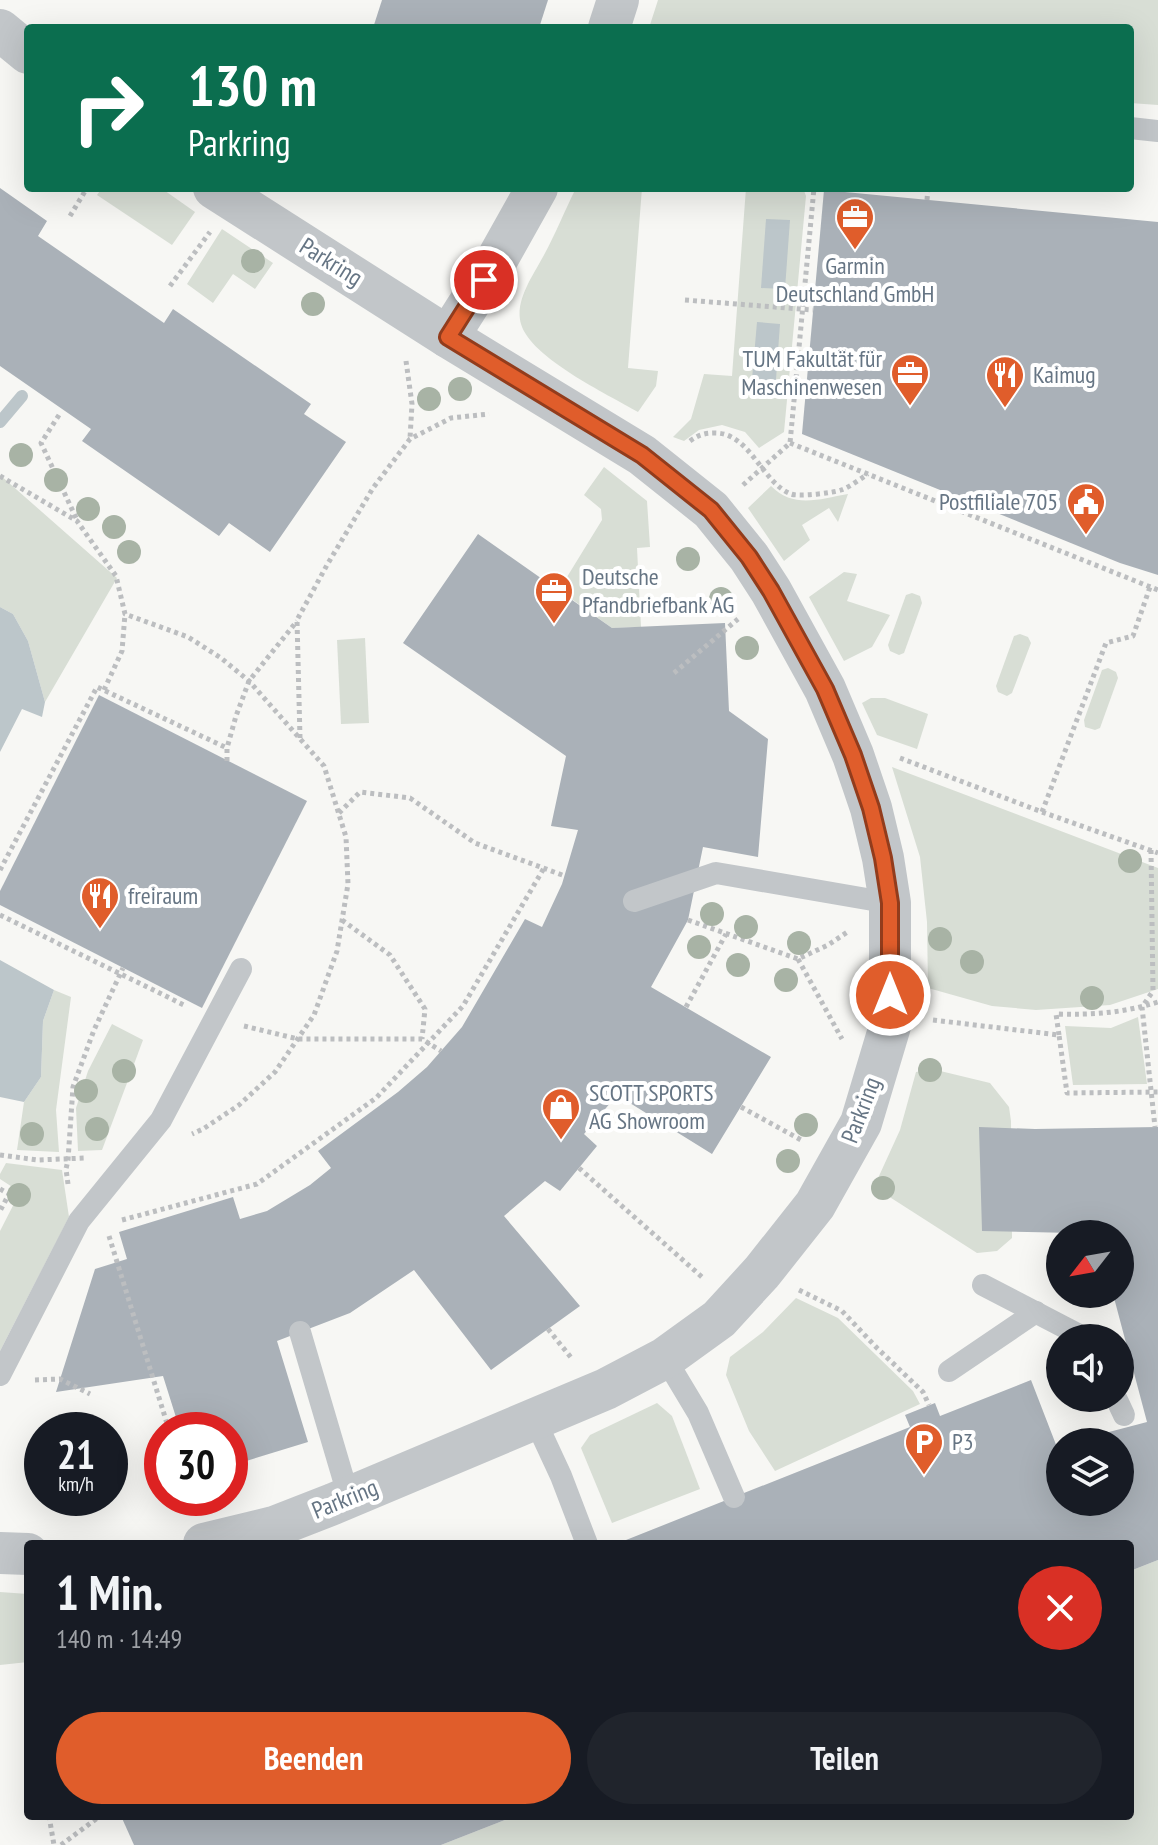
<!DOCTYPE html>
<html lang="de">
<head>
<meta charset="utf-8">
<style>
  :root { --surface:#171b24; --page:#20242c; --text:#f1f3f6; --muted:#9ea1a6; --accent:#e05d2b }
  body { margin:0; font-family:"PT Sans Narrow",sans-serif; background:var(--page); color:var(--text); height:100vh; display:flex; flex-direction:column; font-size:30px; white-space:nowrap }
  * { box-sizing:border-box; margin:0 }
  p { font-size:26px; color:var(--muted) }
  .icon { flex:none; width:44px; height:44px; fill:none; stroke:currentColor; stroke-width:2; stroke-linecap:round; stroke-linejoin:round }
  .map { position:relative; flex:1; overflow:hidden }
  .side { position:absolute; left:24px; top:1540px; width:1110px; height:280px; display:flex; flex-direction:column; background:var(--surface); border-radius:8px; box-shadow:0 8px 32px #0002 }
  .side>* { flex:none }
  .hud { position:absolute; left:24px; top:24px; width:1110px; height:168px; border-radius:8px; box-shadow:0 8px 32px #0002; background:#0b6e4f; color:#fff; overflow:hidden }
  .needle { width:52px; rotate:239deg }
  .buttons { position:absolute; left:1046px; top:1220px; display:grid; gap:16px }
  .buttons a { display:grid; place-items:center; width:88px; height:88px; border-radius:50%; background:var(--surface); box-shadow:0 8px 32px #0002; font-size:40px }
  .speed { position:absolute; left:24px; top:1412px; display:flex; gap:16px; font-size:40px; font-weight:700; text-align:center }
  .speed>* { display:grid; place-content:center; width:104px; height:104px; border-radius:50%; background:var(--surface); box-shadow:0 8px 32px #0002; line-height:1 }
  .speed small { font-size:20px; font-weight:400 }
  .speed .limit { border:12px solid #d22; background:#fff; color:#111 }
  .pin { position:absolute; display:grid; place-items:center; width:68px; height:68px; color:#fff; margin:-34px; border:4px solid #fff; border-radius:50%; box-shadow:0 2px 8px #0007 }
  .me { position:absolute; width:88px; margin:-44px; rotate:0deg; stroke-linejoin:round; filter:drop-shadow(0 0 6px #0008) }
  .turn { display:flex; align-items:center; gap:28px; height:168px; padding:0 32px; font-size:36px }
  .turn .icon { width:104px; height:104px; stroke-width:2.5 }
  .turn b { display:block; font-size:56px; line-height:68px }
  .round { display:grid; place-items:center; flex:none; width:84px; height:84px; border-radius:42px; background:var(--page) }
  .overview { display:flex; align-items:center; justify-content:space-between; height:136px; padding:0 32px }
  h1 { font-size:48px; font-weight:700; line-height:60px }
  .action { display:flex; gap:16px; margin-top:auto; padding:16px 32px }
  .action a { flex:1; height:92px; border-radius:48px; background:var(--accent); color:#fff; font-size:32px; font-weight:700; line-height:92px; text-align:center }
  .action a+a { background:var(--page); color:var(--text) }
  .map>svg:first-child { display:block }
  .green { fill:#d8ded5 }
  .water { fill:#bcc6ca }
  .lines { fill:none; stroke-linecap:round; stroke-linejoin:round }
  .stream { stroke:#bcc6ca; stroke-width:12 }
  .building { fill:#aab1b8 }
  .path { stroke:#bcbec0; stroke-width:5; stroke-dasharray:4 4; stroke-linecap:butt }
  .service { stroke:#c2c6c9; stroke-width:22 }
  .minor { stroke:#c2c6c9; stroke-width:42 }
  .tree { fill:#a8b3a5 }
  .route-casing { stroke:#923c1c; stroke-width:20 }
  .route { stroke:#e05d2b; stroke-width:14 }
  .labels { text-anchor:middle; stroke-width:8; stroke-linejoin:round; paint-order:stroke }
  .street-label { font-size:24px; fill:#667584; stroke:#fff }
  .poi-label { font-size:24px; fill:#667584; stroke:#fff; text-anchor:start }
</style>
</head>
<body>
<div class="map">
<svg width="1158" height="1845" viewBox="0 0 1158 1845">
  <rect width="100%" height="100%" fill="#f7f7f4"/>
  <g class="green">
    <polygon points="658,0 1158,0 1158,105 1130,103 1130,28 649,28"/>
    <polygon points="102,188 161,188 195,212 172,245 97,195"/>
    <path d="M576,188H642L628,368L658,371L656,386L638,412C607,394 531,358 521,324C514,301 534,274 544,255C556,233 565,210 576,188Z"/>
    <polygon points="746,188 803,188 806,196 784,432 759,448 745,432 722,425 699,430 684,441 673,437 691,419 704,374 732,376"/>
    <polygon points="222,229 273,263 255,289 233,274 213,303 187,284"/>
    <polygon points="604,467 647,501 650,547 637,548 641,627 612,628 559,590 602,520 601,509 584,495"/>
    <polygon points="0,475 117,578 45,702 28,641 13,614 0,607"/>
    <path d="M771,486C794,509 819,499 848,494L838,522L829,508L802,525L810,540L784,561L748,508Z"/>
    <polygon points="844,572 857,574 847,601 890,615 872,647 844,661 809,597"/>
    <polygon points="912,593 920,596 922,603 904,653 899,655 890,651 888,645 906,595"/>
    <polygon points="1020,634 1028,637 1031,643 1012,693 1007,696 998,692 996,686 1014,636"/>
    <polygon points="365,638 369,723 341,724 337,640"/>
    <polygon points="1108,668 1116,672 1118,678 1100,728 1095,730 1085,727 1084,720 1102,670"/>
    <polygon points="871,698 885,698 928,714 917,749 877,735 862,703"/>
    <polygon points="892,767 1158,868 1158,989 1110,1005 1036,1010 992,1006 928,988 927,922 920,857"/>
    <polygon points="54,990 71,997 56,1110 59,1152 17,1150 24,1102 41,1077 43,1021"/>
    <polygon points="1138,1017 1147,1084 1073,1085 1065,1026 1111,1028"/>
    <polygon points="112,1024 143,1040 102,1150 78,1151 76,1108 88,1071"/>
    <polygon points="932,1069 990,1083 1009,1107 1011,1121 1012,1238 997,1251 977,1253 874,1187 900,1130 916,1072"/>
    <polygon points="6,1163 62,1170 69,1217 0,1351 0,1231 20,1192 0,1179 0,1174"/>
    <polygon points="796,1298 838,1318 913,1391 920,1404 775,1471 749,1431 726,1375 730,1357 763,1332"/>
    <polygon points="657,1403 672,1416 700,1489 612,1523 581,1448 590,1435"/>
    <polygon points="1158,1560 1158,1845 441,1845 515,1816 1130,1816 1130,1571"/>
    <polygon points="0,1592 28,1594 28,1662 0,1665"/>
  </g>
  <g class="water">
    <polygon points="766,219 790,220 785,289 761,288"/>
    <polygon points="757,322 780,324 775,393 751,391"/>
    <polygon points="0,607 13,614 28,641 45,702 42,717 22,709 0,752"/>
    <polygon points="0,960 54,990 43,1021 41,1077 24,1102 0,1097"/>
  </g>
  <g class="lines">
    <polyline class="stream" points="0,422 22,396"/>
  </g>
  <g class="building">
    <polygon points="382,0 548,0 539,28 373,28"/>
    <polygon points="0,188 47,221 38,236 164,323 173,309 311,404 304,414 346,442 270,552 229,523 219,536 82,441 91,429 0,366"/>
    <polygon points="824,190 1158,222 1158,575 1120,563 802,434"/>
    <polygon points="478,534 612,628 725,623 729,711 768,739 758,857 703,847 688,920 651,987 771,1057 712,1154 617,1095 584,1134 597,1146 560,1191 545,1181 504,1216 580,1306 491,1370 414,1270 350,1313 277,1341 308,1442 230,1466 230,1430 180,1430 163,1376 56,1392 95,1269 127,1259 119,1232 233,1197 240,1219 267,1211 310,1185 331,1168 318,1151 398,1092 427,1067 462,1027 525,919 542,927 562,884 578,830 551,826 566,756 403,643"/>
    <polygon points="99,695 307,801 202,1008 0,905 0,891"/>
    <polygon points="979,1127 1035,1129 1158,1127 1158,1560 1130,1571 1130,1544 622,1544 621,1542 910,1427 905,1415 935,1403 940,1416 1031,1380 1060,1455 1060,1502 1120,1502 1120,1442 1091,1442 1090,1437 1147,1422 1113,1294 1120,1294 1120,1234 982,1231"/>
    <polygon points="121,1816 515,1816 441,1845 134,1845"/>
  </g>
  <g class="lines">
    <g class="path">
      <polyline points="927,200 928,188"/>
      <polyline points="70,216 87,188"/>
      <polyline points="170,286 210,232"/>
      <polyline points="685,300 813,310"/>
      <polyline points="406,361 412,404 410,438"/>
      <polyline points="59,415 41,443 77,520"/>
      <path d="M690,441C698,435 705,433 714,433C750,432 762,483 791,494C799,497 832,493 841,490C850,487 860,479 868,474"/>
      <polyline points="790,443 1158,590"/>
      <polyline points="0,476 77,521 116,576 125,614 188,637 221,658 249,681 324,766 346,837 348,884 337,951 314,1015 275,1072 239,1105 203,1129 192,1134"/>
      <polyline points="743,485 790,443 814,188"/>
      <polyline points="674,673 738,619"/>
      <polyline points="104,690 122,651 125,614"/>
      <polyline points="300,738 297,620 327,565 373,488 410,439 451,418 489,414"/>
      <polyline points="900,758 1042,812 1158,853"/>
      <polyline points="227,761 227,748 236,716 249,681 297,621"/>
      <polyline points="1042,812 1106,643 1133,636 1150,587"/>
      <polyline points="339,813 360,792 410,798 475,843 565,876"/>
      <polyline points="1151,850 1153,991 1142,1007 1155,1127"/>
      <polyline points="0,870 97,687 227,748"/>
      <polyline points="0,915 186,1006"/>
      <polyline points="342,920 390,955 425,1009 422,1039"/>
      <polyline points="688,920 798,959 828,945 849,931"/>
      <polyline points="798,959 842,1039"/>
      <polyline points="686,1007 726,934"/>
      <polyline points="933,1020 1059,1035 1067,1093 1158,1092"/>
      <polyline points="244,1026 298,1039 422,1039 441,1051"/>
      <path d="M1059,1035L1056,1014C1093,1015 1123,1013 1158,1002"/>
      <polyline points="741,1107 803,1141"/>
      <polyline points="0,1155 38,1160 86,1158"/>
      <polyline points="579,1168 702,1277"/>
      <polyline points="68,1184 66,1169 68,1160 73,1087 94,1030 123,968"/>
      <polyline points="0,1189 9,1194 0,1211"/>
      <polyline points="122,1220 257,1184 376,1098 463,1006 544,868"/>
      <polyline points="109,1236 169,1430"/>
      <polyline points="799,1290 842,1311 877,1348 923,1392 929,1405"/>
      <polyline points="548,1329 573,1360"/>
      <polyline points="35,1380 60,1379 90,1394"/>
      <polyline points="27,1778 28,1779"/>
      <polyline points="49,1816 54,1845"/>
      <polyline points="61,1845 100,1816"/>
    </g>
    <g class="service">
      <polyline points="1130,128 1158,131"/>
      <polyline points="634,901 716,873 890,903"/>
      <polyline points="983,1285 1085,1338"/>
      <polyline points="300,1332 349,1498"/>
      <polyline points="665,1358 698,1413 734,1497"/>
      <polyline points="949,1371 1036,1312"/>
      <polyline points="0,1375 79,1221 161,1120 241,969"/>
      <polyline points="1116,1398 1124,1415"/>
      <polyline points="535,1420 561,1476 587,1544"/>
    </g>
    <g class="minor">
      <polyline points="609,28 618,0"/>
      <polyline points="0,30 28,53"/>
      <polyline points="448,337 495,263 537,188"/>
      <polyline points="204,1544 274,1527 333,1504 606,1389 665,1358 719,1319 762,1272 815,1205 861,1123 890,1026 890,903 883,858 871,808 853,755 825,689 771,591 749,557 711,510 642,455 448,337 214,188"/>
      <polyline points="0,1553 28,1554"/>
    </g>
  </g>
  <g class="tree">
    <circle cx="253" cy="261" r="12"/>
    <circle cx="313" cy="304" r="12"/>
    <circle cx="460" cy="389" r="12"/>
    <circle cx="429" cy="399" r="12"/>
    <circle cx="21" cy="455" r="12"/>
    <circle cx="56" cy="480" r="12"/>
    <circle cx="88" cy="509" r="12"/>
    <circle cx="114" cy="527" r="12"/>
    <circle cx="129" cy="552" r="12"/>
    <circle cx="688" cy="559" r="12"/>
    <circle cx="721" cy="599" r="12"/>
    <circle cx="747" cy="648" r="12"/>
    <circle cx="1130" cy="861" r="12"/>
    <circle cx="712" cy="914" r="12"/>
    <circle cx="746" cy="927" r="12"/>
    <circle cx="940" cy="939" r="12"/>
    <circle cx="799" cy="943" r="12"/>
    <circle cx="699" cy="947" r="12"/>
    <circle cx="972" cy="962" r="12"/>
    <circle cx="738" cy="965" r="12"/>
    <circle cx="786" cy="980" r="12"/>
    <circle cx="1092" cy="998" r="12"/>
    <circle cx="930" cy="1070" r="12"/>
    <circle cx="124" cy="1071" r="12"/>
    <circle cx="86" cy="1091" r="12"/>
    <circle cx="806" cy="1125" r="12"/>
    <circle cx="97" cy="1129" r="12"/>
    <circle cx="32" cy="1134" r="12"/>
    <circle cx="788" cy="1161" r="12"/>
    <circle cx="883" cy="1188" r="12"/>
    <circle cx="19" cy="1195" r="12"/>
  </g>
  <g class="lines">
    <g class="route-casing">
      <polyline id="route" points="484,280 448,337 642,455 711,510 749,557 771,591 825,689 853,755 871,808 883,858 890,903 890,995"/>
    </g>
    <use href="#route" class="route"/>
  </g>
  <defs>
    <g id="office-pin" transform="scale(2)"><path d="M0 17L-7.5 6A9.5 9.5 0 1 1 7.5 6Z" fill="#e05d2b" stroke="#fff"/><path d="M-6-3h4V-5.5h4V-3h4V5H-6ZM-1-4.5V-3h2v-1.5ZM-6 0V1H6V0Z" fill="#fff"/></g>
    <g id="restaurant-pin" transform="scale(2)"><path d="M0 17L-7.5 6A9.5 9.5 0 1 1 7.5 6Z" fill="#e05d2b" stroke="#fff"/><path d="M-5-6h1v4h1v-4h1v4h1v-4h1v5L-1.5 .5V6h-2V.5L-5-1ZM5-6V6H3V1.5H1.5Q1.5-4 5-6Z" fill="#fff"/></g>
    <g id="civic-pin" transform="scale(2)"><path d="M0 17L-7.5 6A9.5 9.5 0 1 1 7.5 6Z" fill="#e05d2b" stroke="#fff"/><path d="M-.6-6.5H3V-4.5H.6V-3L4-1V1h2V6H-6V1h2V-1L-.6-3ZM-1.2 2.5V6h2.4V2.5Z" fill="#fff"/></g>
    <g id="shop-pin" transform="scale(2)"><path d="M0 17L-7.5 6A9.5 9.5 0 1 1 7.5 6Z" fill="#e05d2b" stroke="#fff"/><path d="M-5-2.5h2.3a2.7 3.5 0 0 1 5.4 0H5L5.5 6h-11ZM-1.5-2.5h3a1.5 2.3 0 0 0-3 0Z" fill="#fff"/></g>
    <g id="parking-pin" transform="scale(2)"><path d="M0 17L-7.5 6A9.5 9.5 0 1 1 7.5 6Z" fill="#e05d2b" stroke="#fff"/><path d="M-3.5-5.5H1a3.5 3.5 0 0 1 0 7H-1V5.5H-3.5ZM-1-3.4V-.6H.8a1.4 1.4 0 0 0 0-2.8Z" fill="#fff"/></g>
  </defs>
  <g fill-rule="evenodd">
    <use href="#office-pin" x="855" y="217"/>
    <use href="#office-pin" x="910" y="373"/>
    <use href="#restaurant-pin" x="1005" y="375"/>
    <use href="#civic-pin" x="1086" y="502"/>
    <use href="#office-pin" x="554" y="591"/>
    <use href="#restaurant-pin" x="100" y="896"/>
    <use href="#shop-pin" x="561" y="1107"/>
    <use href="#parking-pin" x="924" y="1442"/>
  </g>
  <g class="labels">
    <g class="street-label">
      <text transform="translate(331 262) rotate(32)" y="8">Parkring</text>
      <text transform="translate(861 1110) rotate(-69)" y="8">Parkring</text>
      <text transform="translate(345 1499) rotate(-22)" y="8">Parkring</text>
    </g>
    <g class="poi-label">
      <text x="855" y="274" text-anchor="middle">Garmin<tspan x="855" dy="28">Deutschland GmbH</tspan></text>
      <text x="882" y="367" text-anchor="end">TUM Fakultät für<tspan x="882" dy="28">Maschinenwesen</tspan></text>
      <text x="1033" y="383">Kaimug</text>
      <text x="1058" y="510" text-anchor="end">Postfiliale 705</text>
      <text x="582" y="585">Deutsche<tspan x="582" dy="28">Pfandbriefbank AG</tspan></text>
      <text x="128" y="904">freiraum</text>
      <text x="589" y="1101">SCOTT SPORTS<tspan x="589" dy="28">AG Showroom</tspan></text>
      <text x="952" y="1450">P3</text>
    </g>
  </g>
</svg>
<div class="buttons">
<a><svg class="needle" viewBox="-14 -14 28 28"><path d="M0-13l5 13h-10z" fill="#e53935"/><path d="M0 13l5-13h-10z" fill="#9ea1a6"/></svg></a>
<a><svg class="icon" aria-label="sound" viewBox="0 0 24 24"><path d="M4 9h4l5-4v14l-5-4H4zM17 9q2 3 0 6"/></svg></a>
<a><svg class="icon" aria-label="layers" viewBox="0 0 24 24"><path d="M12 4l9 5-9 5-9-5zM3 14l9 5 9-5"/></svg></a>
</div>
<div class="speed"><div>21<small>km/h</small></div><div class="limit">30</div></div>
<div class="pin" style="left:484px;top:280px;background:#d93025"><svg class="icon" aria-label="arrive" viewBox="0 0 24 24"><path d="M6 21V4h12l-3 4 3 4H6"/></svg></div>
<svg class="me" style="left:890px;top:995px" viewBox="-20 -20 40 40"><circle r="17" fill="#e05d2b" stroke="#fff" stroke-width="3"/><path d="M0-11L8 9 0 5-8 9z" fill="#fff"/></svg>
<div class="hud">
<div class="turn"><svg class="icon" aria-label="right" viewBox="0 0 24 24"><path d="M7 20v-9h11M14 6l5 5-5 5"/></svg><div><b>130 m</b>Parkring</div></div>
</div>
<section class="side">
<div class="overview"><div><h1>1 Min.</h1><p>140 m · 14:49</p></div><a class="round" style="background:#d93025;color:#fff"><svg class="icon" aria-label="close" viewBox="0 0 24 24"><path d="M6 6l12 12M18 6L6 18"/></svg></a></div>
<div class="action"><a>Beenden</a><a>Teilen</a></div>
</section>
</div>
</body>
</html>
